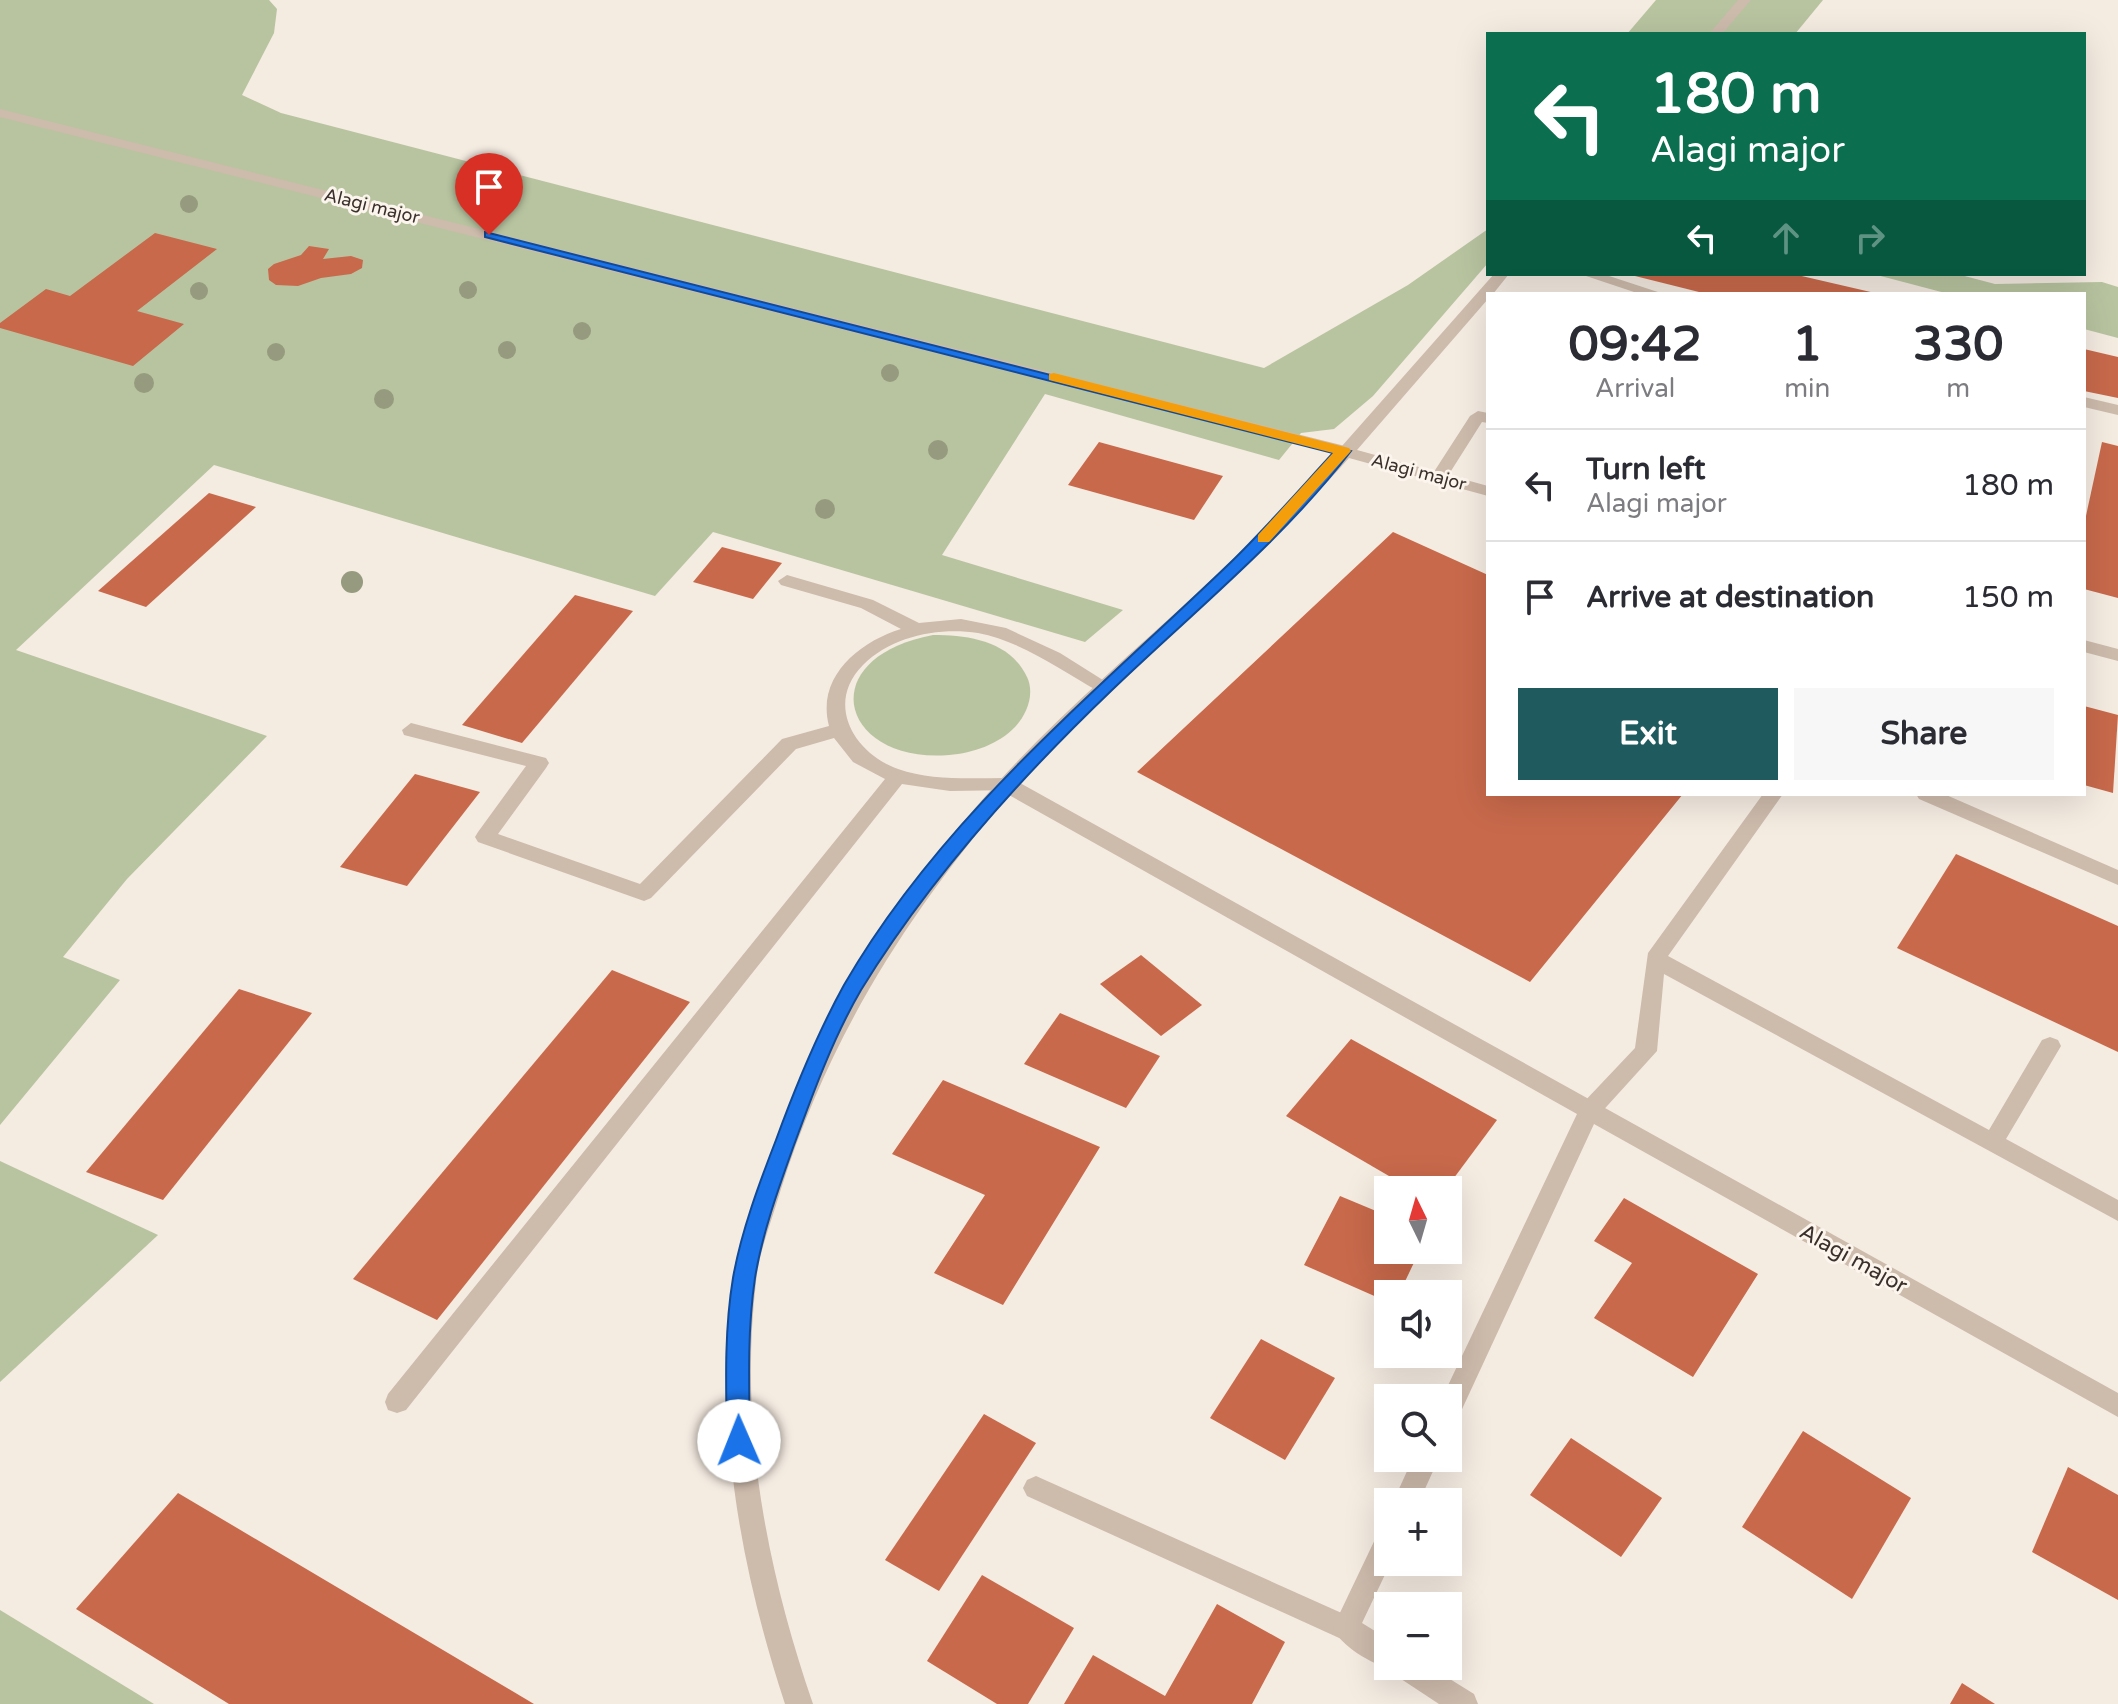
<!DOCTYPE html>
<html lang="en">
<head>
<meta charset="utf-8">
<style>
  :root { --surface:#fff; --page:#f7f7f7; --text:#2b2b33; --muted:#7c7c81; --line:#e1e1e2; --accent:#1f5a5e }
  body { margin:0; font-family:"Varela Round",sans-serif; background:var(--page); color:var(--text); height:100vh; display:flex; flex-direction:column; font-size:30px; white-space:nowrap }
  * { box-sizing:border-box; margin:0 }
  p { font-size:26px; color:var(--muted) }
  .icon { flex:none; width:44px; height:44px; fill:none; stroke:currentColor; stroke-width:2; stroke-linecap:round; stroke-linejoin:round }
  .map { position:relative; flex:1; overflow:hidden }
  .panel { position:absolute; left:1486px; top:292px; width:600px; height:504px; display:flex; flex-direction:column; background:var(--surface); border-radius:0px; box-shadow:0 8px 32px #0002 }
  .panel>* { flex:none }
  .top-card { position:absolute; left:1486px; top:32px; width:600px; height:244px; border-radius:0px; box-shadow:0 8px 32px #0002; background:#0b6e4f; color:#fff; overflow:hidden }
  .needle { width:52px; rotate:355deg }
  .buttons { position:absolute; left:1374px; top:1176px; display:grid; gap:16px }
  .buttons a { display:grid; place-items:center; width:88px; height:88px; border-radius:0px; background:var(--surface); box-shadow:0 8px 32px #0002; font-size:40px }
  .pin { position:absolute; display:grid; place-items:center; width:68px; height:68px; color:#fff; margin:-82px -34px; border-radius:50% 50% 50% 0; rotate:-45deg; box-shadow:0 0 8px #0007 }
  .pin .icon { rotate:45deg }
  .me { position:absolute; width:88px; margin:-44px; rotate:359deg; stroke-linejoin:round; filter:drop-shadow(0 0 6px #0008) }
  .turn { display:flex; align-items:center; gap:28px; height:168px; padding:0 32px; font-size:36px }
  .turn .icon { width:104px; height:104px; stroke-width:2.5 }
  .turn b { display:block; font-size:56px; line-height:68px }
  .lanes { display:flex; align-items:center; height:76px; padding:0 32px; background:#0003; justify-content:center; gap:40px; direction:ltr }
  .lanes .off { opacity:.35 }
  .eta { display:flex; justify-content:space-evenly; align-items:center; height:136px; text-align:center }
  .eta b { font-size:48px; font-weight:800; line-height:56px }
  .primary-button { display:flex; gap:16px; margin-top:auto; padding:16px 32px }
  .primary-button a { flex:1; height:92px; border-radius:0px; background:var(--accent); color:#fff; font-size:32px; font-weight:800; line-height:92px; text-align:center }
  .primary-button a+a { background:var(--page); color:var(--text) }
  ul { padding:0; list-style:none }
  li { display:flex; align-items:center; gap:24px; height:112px; padding:0 32px; border-top:2px solid var(--line) }
  li div { flex:1 }
  li b { display:block; font-size:30px }
  li em { font-style:normal }
  .map>svg:first-child { display:block }
  .green { fill:#b8c4a0 }
  .building { fill:#c8694b }
  .lines { fill:none; stroke-linecap:round; stroke-linejoin:round }
  .lane { fill:#cdbbac; fill-rule:evenodd }
  .street { fill:#cdbbac; fill-rule:evenodd }
  .tree { fill:#969b7f }
  .route { fill:#1a73e8; stroke:#114b97; stroke-width:2 }
  .slow { fill:#f59e0b }
  .labels { text-anchor:middle; stroke-width:6; stroke-linejoin:round; paint-order:stroke }
  .far-street-label { font-size:18px; fill:#3b302b; stroke:#fbf5ee }
  .street-label { font-size:22px; fill:#3b302b; stroke:#fbf5ee }
</style>
</head>
<body>
<div class="map">
<svg width="2118" height="1704" viewBox="0 0 2118 1704">
  <rect width="100%" height="100%" fill="#f4ebe1"/>
  <g class="green">
    <polygon points="0,0 269,0 277,9 274,33 242,95 281,113 1264,368 1408,285 1488,229 1488,263 1373,396 1334,429 1301,433 1279,460 1045,394 942,555 1123,610 1085,642 713,532 655,596 214,465 16,650 267,736 127,879 63,957 120,980 0,1125"/>
    <polygon points="1656,0 1823,0 1795,34 1627,34"/>
    <polygon points="1873,274 1957,274 1995,284 2102,282 2118,287 2118,338 2084,329 2084,294 1949,294"/>
    <path d="M933,635C969,635 1010,641 1027,677C1035,694 1027,714 1015,727C999,744 973,753 949,755C840,764 811,658 933,635Z"/>
    <polygon points="0,1161 158,1235 0,1382"/>
    <polygon points="0,1610 154,1704 0,1704"/>
  </g>
  <g class="building">
    <polygon points="155,233 217,249 137,311 184,324 133,366 0,328 0,323 46,289 70,296"/>
    <polygon points="309,246 329,249 323,259 351,256 363,260 362,268 351,274 321,278 298,286 276,285 269,280 268,269 274,264 301,255"/>
    <polygon points="1627,274 1793,274 1875,293 1707,294"/>
    <polygon points="2084,349 2118,357 2118,398 2084,391"/>
    <polygon points="1099,442 1223,476 1194,520 1068,485"/>
    <polygon points="2102,442 2118,446 2118,598 2084,589 2084,525"/>
    <polygon points="209,493 256,507 146,607 98,591"/>
    <polygon points="1393,532 1488,575 1488,794 1683,794 1530,982 1137,772"/>
    <polygon points="722,547 782,563 753,599 693,582"/>
    <polygon points="575,595 633,611 522,743 462,725"/>
    <polygon points="2084,706 2118,715 2113,793 2084,785"/>
    <polygon points="415,774 480,792 407,886 340,867"/>
    <polygon points="1956,854 2118,926 2118,1052 1897,948"/>
    <polygon points="1141,955 1202,1005 1161,1036 1100,984"/>
    <polygon points="612,970 690,1002 437,1320 353,1279"/>
    <polygon points="239,989 312,1013 163,1200 86,1172"/>
    <polygon points="1060,1013 1160,1056 1126,1108 1024,1064"/>
    <polygon points="1351,1039 1497,1120 1445,1190 1413,1190 1286,1116"/>
    <polygon points="943,1080 1100,1147 1003,1305 934,1273 985,1195 892,1154"/>
    <polygon points="1340,1196 1388,1216 1388,1250 1420,1250 1399,1294 1388,1294 1388,1302 1304,1265"/>
    <polygon points="1624,1198 1758,1274 1693,1377 1594,1318 1632,1263 1594,1241"/>
    <polygon points="1261,1339 1335,1378 1285,1460 1210,1418"/>
    <polygon points="984,1414 1036,1443 939,1591 885,1560"/>
    <polygon points="1803,1431 1911,1498 1852,1599 1742,1527"/>
    <polygon points="1571,1438 1662,1498 1621,1557 1530,1495"/>
    <polygon points="2068,1467 2118,1495 2118,1600 2032,1552"/>
    <polygon points="178,1493 534,1704 229,1704 76,1609"/>
    <polygon points="982,1575 1074,1628 1028,1704 997,1704 927,1661"/>
    <polygon points="1217,1604 1285,1642 1252,1704 1064,1704 1093,1655 1165,1696"/>
    <polygon points="1962,1683 1995,1704 1950,1704"/>
  </g>
  <g class="lines">
    <g class="lane">
      <polygon points="0,109 1349,447 1351,451 1343,456 0,117"/>
      <polygon points="1580,274 1603,274 1664,294 1640,294"/>
      <polygon points="2084,397 2118,405 2118,415 2084,407"/>
      <polygon points="1478,411 1488,413 1488,423 1482,422 1444,482 1432,482 1430,478 1470,416"/>
      <path d="M787,575L873,600L919,623L961,619L1006,628L1060,653L1114,687L1105,693L1098,691C1061,670 1021,641 978,633C939,627 892,636 863,665C825,703 853,753 898,769C932,781 971,778 1007,778L1014,780L1017,785L1014,790L950,791L902,784L406,1410L397,1413L388,1410L385,1402L388,1394L885,779L853,762L834,738L796,749L651,898L644,901L478,842L475,837L478,832L526,766L404,735L402,730L411,723L546,758L549,763L546,768L498,834L640,884L782,739L829,726C816,677 859,642 901,629L861,608L781,585L778,581Z"/>
      <polygon points="1763,794 1783,794 1668,956 1989,1130 2042,1040 2050,1037 2058,1040 2061,1046 2006,1139 2118,1200 2118,1221 1664,974 1657,1051 1598,1116 1590,1119 1582,1116 1579,1110 1582,1104 1635,1048 1648,953"/>
      <polygon points="1916,794 1944,794 2118,870 2118,885 1919,799"/>
      <polygon points="1036,1476 1355,1619 1359,1628 1355,1637 1346,1641 1337,1637 1027,1496 1023,1488 1027,1480"/>
    </g>
    <g class="street">
      <polygon points="1738,0 1751,0 1722,34 1709,34"/>
      <path d="M1494,274H1509L1493,294H1488V299L1357,450L1488,486V496L1349,458C1246,574 1125,670 1020,783L2118,1393V1417L1594,1124L1457,1420L1448,1423V1398H1442L1577,1114L1009,795C906,916 829,1037 781,1189C772,1220 759,1251 756,1282C739,1427 766,1567 813,1704H785C740,1567 715,1427 732,1283C736,1251 748,1220 758,1190C807,1036 890,900 1000,780C1061,713 1131,654 1198,592C1245,549 1289,503 1333,456L1337,447L1342,446Z"/>
      <polygon points="2084,640 2118,649 2118,661 2084,652"/>
      <polygon points="1413,1458 1439,1458 1419,1502 1393,1502"/>
      <path d="M1388,1528V1562H1391L1362,1623L1388,1639V1666H1429L1474,1694L1478,1704H1439L1395,1675L1392,1667C1375,1668 1339,1644 1333,1628L1337,1619L1379,1531Z"/>
    </g>
  </g>
  <g class="tree">
    <circle cx="189" cy="204" r="9"/>
    <circle cx="468" cy="290" r="9"/>
    <circle cx="199" cy="291" r="9"/>
    <circle cx="582" cy="331" r="9"/>
    <circle cx="507" cy="350" r="9"/>
    <circle cx="276" cy="352" r="9"/>
    <circle cx="890" cy="373" r="9"/>
    <circle cx="144" cy="383" r="10"/>
    <circle cx="384" cy="399" r="10"/>
    <circle cx="938" cy="450" r="10"/>
    <circle cx="825" cy="509" r="10"/>
    <circle cx="352" cy="582" r="11"/>
  </g>
  <path class="route" d="M485,232L1351,451C1284,539 1191,614 1112,690C1018,780 929,879 861,990C833,1038 813,1093 794,1145C779,1187 762,1234 755,1278C747,1332 749,1387 750,1441L747,1448L739,1451L731,1448L727,1441C726,1387 724,1332 733,1278C741,1232 759,1184 776,1140C795,1088 817,1034 844,985C940,818 1093,695 1230,563C1266,528 1299,490 1333,453L485,237Z"/>
  <polygon class="slow" points="1054,373 1349,448 1351,451 1269,542 1258,542 1258,535 1333,453 1049,380 1049,374"/>
  <g class="labels">
    <g class="far-street-label">
      <text transform="translate(372 206) rotate(14)" y="6">Alagi major</text>
      <text transform="translate(1419 472) rotate(15)" y="6">Alagi major</text>
    </g>
    <g class="street-label">
      <text transform="translate(1854 1258) rotate(29)" y="8">Alagi major</text>
    </g>
  </g>
</svg>
<div class="buttons">
<a><svg class="needle" viewBox="-14 -14 28 28"><path d="M0-13l5 13h-10z" fill="#e53935"/><path d="M0 13l5-13h-10z" fill="#7c7c81"/></svg></a>
<a><svg class="icon" aria-label="sound" viewBox="0 0 24 24"><path d="M4 9h4l5-4v14l-5-4H4zM17 9q2 3 0 6"/></svg></a>
<a><svg class="icon" aria-label="search" viewBox="0 0 24 24"><circle cx="10" cy="10" r="6"/><path d="M15 15l6 6"/></svg></a>
<a>+</a>
<a>−</a>
</div>
<div class="pin" style="left:489px;top:235px;background:#d93025"><svg class="icon" aria-label="arrive" viewBox="0 0 24 24"><path d="M6 21V4h12l-3 4 3 4H6"/></svg></div>
<svg class="me" style="left:739px;top:1441px" viewBox="-20 -20 40 40"><circle r="19" fill="#fff"/><path d="M0-13L10 11 0 6-10 11z" fill="#1a73e8"/></svg>
<div class="top-card">
<div class="turn"><svg class="icon" aria-label="left" viewBox="0 0 24 24"><path d="M17 20v-9H6M10 6l-5 5 5 5"/></svg><div><b>180 m</b>Alagi major</div></div>
<div class="lanes"><svg class="icon" aria-label="left" viewBox="0 0 24 24"><path d="M17 20v-9H6M10 6l-5 5 5 5"/></svg><svg class="icon off" aria-label="ahead" viewBox="0 0 24 24"><path d="M12 20V5M6 11l6-6 6 6"/></svg><svg class="icon off" aria-label="right" viewBox="0 0 24 24"><path d="M7 20v-9h11M14 6l5 5-5 5"/></svg></div>
</div>
<section class="panel">
<div class="eta">
<div><b>09:42</b><p>Arrival</p></div>
<div><b>1</b><p>min</p></div>
<div><b>330</b><p>m</p></div>
</div>
<ul>
<li><svg class="icon" aria-label="left" viewBox="0 0 24 24"><path d="M17 20v-9H6M10 6l-5 5 5 5"/></svg><div><b>Turn left</b><p>Alagi major</p></div><em>180 m</em></li>
<li><svg class="icon" aria-label="arrive" viewBox="0 0 24 24"><path d="M6 21V4h12l-3 4 3 4H6"/></svg><div><b>Arrive at destination</b></div><em>150 m</em></li>
</ul>
<div class="primary-button"><a>Exit</a><a>Share</a></div>
</section>
</div>
</body>
</html>
